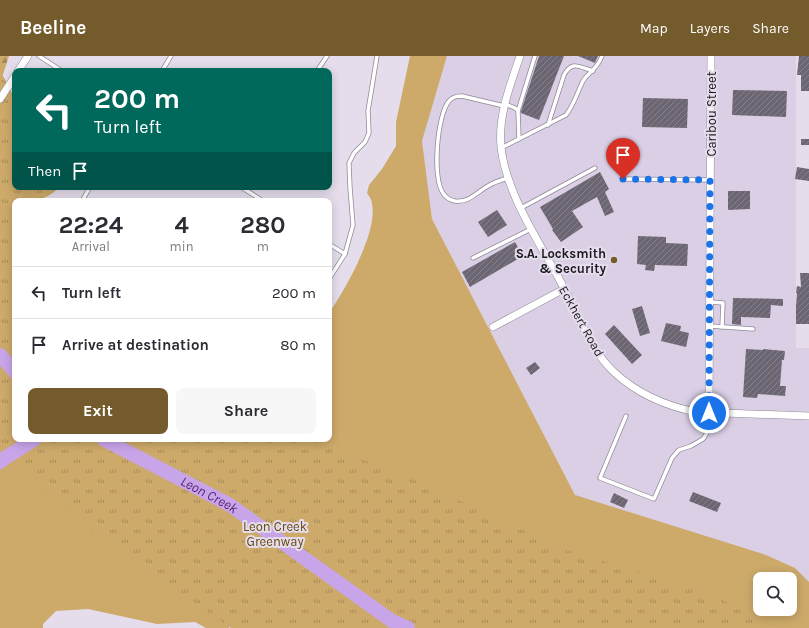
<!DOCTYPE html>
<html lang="en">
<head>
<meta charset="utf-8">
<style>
  :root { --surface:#fff; --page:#f7f7f7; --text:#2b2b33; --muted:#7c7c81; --line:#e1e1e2; --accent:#745b2c }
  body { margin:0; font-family:Karla,sans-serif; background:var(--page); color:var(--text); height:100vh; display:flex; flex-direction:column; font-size:15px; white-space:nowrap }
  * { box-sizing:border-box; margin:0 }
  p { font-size:13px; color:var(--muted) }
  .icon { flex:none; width:22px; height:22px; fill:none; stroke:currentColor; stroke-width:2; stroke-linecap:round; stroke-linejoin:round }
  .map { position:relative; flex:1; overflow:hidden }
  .panel { position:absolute; left:12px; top:142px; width:320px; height:244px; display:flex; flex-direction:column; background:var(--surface); border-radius:8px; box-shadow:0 2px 10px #0003 }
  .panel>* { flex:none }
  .top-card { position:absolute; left:12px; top:12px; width:320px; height:122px; border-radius:8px; box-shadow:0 2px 10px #0003; background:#00695c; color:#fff; overflow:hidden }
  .tools { position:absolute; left:753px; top:516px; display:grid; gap:8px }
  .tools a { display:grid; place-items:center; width:44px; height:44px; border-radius:8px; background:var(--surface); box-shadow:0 2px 10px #0003; font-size:20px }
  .pin { position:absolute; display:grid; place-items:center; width:34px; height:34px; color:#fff; margin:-41px -17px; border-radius:50% 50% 50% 0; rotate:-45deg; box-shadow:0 0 4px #0007 }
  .pin .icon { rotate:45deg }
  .me { position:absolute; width:44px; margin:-22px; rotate:0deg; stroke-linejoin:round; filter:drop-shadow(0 0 3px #0008) }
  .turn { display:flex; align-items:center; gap:14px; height:84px; padding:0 16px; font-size:18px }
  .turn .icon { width:52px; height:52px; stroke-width:2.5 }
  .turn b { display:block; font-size:28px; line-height:34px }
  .then { display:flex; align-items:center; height:38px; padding:0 16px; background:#0003; gap:8px; font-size:15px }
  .eta { display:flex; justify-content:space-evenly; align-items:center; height:68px; text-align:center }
  .eta b { font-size:24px; font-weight:700; line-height:28px }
  .action { display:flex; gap:8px; margin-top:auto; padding:8px 16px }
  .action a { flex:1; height:46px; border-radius:8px; background:var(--accent); color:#fff; font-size:16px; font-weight:700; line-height:46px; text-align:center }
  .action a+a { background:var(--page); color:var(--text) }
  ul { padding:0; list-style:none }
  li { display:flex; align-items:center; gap:12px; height:52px; padding:0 16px; border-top:1px solid var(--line) }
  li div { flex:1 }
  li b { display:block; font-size:15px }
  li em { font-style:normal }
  header { display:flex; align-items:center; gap:24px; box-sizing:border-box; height:56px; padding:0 20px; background:var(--accent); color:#fff }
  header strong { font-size:19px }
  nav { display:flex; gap:22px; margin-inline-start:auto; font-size:14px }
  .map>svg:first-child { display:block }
  .built { fill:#dacfe5; fill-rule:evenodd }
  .green { fill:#cdaa6a; fill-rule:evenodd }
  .forest { fill:url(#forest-firs) }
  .park { fill:url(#park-tufts) }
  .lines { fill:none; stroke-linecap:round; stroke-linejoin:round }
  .river { stroke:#c8a4e9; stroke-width:14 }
  .building { fill:url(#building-hatch) }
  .lane-casing { stroke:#8f8996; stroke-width:5 }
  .street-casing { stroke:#8f8996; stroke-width:8 }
  .lane { stroke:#fff; stroke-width:3.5 }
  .street { stroke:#fff; stroke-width:7 }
  .route { stroke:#1a73e8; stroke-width:7; stroke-dasharray:0 12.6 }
  .poi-dot { fill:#745b2c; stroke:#e5ddec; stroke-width:1.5 }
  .labels { text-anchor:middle; stroke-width:4; stroke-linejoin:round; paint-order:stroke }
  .street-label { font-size:13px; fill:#1b191e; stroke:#e5ddec }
  .poi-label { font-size:13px; font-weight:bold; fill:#1b191e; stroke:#e5ddec; text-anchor:end }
  .park-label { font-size:13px; fill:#654a11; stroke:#e5ddec }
  .water-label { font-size:14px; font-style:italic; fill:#552777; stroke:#e5ddec }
</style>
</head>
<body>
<header>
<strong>Beeline</strong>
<nav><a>Map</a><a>Layers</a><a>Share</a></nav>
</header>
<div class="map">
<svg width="809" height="572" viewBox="0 0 809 572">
  <defs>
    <pattern id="forest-firs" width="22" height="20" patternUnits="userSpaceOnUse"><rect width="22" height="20" fill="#cdaa6a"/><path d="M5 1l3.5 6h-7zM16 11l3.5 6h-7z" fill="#a68a57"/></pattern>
    <pattern id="park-tufts" width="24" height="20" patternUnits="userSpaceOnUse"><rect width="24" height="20" fill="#cdaa6a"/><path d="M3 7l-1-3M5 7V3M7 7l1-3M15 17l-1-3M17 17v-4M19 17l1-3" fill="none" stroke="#a68a57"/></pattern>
    <pattern id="building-hatch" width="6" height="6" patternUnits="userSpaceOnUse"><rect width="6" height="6" fill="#6c6673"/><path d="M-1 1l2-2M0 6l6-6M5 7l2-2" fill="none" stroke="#847f89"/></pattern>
  </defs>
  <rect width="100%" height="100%" fill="#e5ddec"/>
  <path class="built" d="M447,0H796V292H809V572H773L575,439L432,163L422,85ZM760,523H790V553H760Z"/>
  <g class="green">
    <path d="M410,0H447L422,85L432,163L575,439L766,499L795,512L809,526V572H272L234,561L229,572H206L195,566L157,568L88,553L56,555L43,568V572H0V388L15,383H329V257C345,234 378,176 372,148C372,144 369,140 367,137L369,129L382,113L396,90V66ZM760,523H790V553H760Z"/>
    <path d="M34,131H60C51,139 43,144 30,145Z"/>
  </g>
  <polygon class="forest" points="0,0 9,0 0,28"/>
  <polygon class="park" points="0,14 15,43 15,131 41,131 43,145 15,145 15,383 308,383 411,422 566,494 712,538 773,572 231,572 92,475 0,398"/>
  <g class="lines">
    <g class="river">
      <polyline points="0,299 15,316"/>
      <path id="s1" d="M103,383L230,449L392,565L408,572"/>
      <polyline points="0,406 5,402 35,383"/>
    </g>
  </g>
  <g class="building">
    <polygon points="539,0 564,0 539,64 521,57 521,55"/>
    <polygon points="578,0 598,0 595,7"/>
    <polygon points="799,0 809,0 809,35 801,35 801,19 797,19"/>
    <polygon points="733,34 787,35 786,61 732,59"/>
    <polygon points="643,42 688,43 687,72 642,71"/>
    <rect x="801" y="83" width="8" height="6"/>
    <polygon points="797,111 809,113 809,125 795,123"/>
    <polygon points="600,116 609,133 605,136 614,156 605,160 597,141 572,155 583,171 561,186 552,174 553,173 540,151"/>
    <polygon points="728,135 750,135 750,153 728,154"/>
    <polygon points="497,154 507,169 488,181 478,166"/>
    <polygon points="638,180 666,181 666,187 688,188 687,210 655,209 654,215 645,214 646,209 637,208"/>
    <polygon points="515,186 523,200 470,231 462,216"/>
    <polygon points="800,217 809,217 809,268 796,268 796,250 797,237 796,237 797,230 801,231"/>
    <polygon points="733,242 783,243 783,250 771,249 770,262 741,261 741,269 732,268"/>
    <polygon points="642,250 650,277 640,280 632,253"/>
    <polygon points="666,267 681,270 680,275 689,277 686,291 661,285"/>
    <polygon points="614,269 642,299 632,308 605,278"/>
    <polygon points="746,293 763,294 763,293 785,295 784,304 782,304 780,330 786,330 785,340 758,338 757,342 743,341"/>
    <polygon points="535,306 540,312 531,319 526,312"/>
    <polygon points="693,436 721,447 717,456 689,445"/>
    <polygon points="614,437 628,444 624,452 610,446"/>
  </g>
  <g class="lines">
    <g class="lane-casing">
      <g id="lane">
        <polyline points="39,0 62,15"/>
        <polyline points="162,15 171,0"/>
        <polyline points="317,15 327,0"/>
        <polyline points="505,48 515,52 518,55 519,83"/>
        <path d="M504,50L462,40C457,40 452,41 449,45C437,59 432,122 443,137C446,142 450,144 455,145C469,147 477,136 488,130C494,126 501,124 508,122"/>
        <polyline points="518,55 535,0"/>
        <path d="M548,69L564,19C572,4 579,11 593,15"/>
        <path d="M501,92L566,59C574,49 577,37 583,25C589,15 597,14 602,0"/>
        <polyline points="623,123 710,124"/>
        <polyline points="241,131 263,145"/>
        <polyline points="82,145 90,131"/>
        <polyline points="521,152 595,112"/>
        <polyline points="329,188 345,198"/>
        <polyline points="473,202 531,173"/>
        <polyline points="329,223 345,198 353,169 350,132 349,107 354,97 365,86 369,77 368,55 377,0"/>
        <polyline points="710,246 723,247 722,271"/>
        <polyline points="710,270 753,273"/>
        <polyline points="626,360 600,422 654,443 672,402 679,394 691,390 703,383 707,377 709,357"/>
      </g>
    </g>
    <g class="street-casing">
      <g id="street">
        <path d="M520,0C510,30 498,59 501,91C506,139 542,190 564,232C579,261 590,294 615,317C638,338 666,350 696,356L809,360"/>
        <polyline points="18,15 28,0"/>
        <polyline points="0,43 15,20"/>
        <polyline points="493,271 564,233"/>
        <polyline points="709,357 711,0"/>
      </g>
    </g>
    <use href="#lane" class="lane"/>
    <use href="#street" class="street"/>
  </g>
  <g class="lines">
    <polyline class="route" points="623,123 710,124 709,357"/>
  </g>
  <circle class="poi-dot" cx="614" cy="204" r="4"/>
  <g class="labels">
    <g class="street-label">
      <text transform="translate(711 58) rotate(-90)" y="5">Caribou Street</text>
      <text transform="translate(582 265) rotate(61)" y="5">Eckhert Road</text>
    </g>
    <g class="poi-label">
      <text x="606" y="202">S.A. Locksmith<tspan x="606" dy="15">&amp; Security</tspan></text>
    </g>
    <g class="park-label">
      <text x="275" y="475">Leon Creek<tspan x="275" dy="15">Greenway</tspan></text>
    </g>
    <g class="water-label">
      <text dy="5" stroke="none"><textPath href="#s1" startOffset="120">Leon Creek</textPath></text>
    </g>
  </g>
</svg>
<div class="tools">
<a><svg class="icon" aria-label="search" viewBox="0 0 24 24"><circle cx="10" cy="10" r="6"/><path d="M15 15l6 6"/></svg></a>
</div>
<div class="pin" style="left:623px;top:123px;background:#d93025"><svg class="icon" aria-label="arrive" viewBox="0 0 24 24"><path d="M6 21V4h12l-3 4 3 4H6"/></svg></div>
<svg class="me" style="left:709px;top:357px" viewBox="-20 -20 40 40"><circle r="17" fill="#1a73e8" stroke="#fff" stroke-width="3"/><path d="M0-11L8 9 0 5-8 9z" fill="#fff"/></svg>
<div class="top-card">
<div class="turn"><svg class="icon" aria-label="left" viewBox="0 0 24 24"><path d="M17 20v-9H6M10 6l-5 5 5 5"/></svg><div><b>200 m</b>Turn left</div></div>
<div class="then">Then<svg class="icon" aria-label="arrive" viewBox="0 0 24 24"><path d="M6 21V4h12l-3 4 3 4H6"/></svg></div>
</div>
<section class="panel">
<div class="eta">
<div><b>22:24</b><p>Arrival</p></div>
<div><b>4</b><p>min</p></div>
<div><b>280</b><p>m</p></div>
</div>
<ul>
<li><svg class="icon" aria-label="left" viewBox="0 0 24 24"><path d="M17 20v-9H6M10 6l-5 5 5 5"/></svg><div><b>Turn left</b></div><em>200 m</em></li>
<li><svg class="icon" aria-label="arrive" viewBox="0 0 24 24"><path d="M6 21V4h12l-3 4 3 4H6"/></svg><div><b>Arrive at destination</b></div><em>80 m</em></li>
</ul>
<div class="action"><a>Exit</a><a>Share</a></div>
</section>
</div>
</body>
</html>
